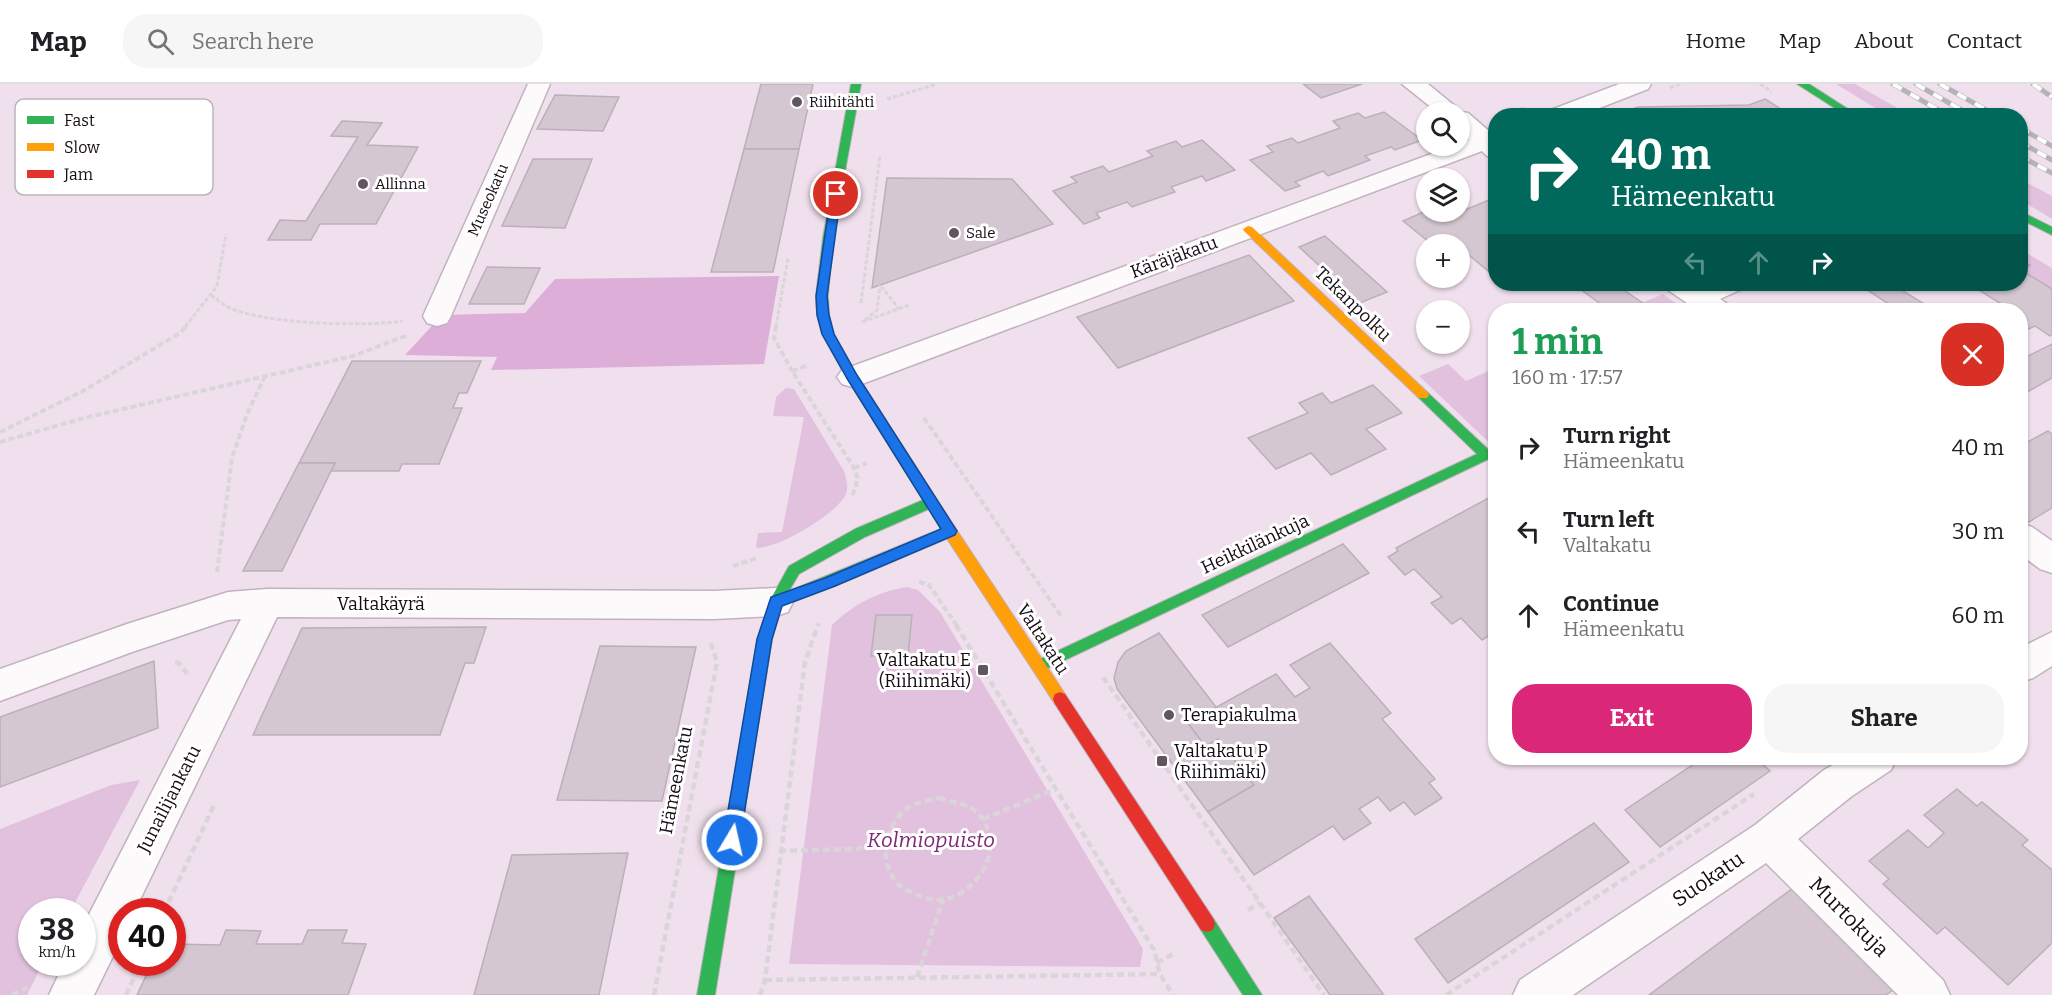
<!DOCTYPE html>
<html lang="en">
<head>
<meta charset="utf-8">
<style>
  :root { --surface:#fff; --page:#f6f6f6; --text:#202124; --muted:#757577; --line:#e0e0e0; --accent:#db2777 }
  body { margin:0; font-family:Bitter,serif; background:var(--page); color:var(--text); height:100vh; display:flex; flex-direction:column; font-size:22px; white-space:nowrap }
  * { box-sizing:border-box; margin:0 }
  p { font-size:20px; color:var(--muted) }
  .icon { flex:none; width:33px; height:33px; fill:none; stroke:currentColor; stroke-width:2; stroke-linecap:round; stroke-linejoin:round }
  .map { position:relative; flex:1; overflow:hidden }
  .panel { position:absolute; left:1488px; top:219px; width:540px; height:462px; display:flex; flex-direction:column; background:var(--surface); border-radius:24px; box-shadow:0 2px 4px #0004 }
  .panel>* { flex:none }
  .top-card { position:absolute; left:1488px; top:24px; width:540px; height:183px; border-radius:24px; box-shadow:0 2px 4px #0004; background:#00695c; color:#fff; overflow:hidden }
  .buttons { position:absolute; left:1416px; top:18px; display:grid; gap:12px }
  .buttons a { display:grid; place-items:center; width:54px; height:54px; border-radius:50%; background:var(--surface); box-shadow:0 2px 4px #0004; font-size:30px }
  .speed { position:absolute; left:18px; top:814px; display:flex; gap:12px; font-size:30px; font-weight:700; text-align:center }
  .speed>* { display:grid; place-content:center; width:78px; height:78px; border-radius:50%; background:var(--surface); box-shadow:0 2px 4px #0004; line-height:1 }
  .speed small { font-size:15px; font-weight:400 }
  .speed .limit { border:9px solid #d22; background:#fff; color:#111 }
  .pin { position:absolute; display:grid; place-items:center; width:51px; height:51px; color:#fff; margin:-26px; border:3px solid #fff; border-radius:50%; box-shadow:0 2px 6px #0007 }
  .me { position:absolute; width:66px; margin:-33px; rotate:9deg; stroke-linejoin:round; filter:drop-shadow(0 0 4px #0008) }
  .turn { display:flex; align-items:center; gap:21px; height:126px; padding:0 24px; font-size:27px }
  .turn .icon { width:78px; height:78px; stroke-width:2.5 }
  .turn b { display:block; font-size:42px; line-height:51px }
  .lanes { display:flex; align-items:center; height:57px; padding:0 24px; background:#0003; justify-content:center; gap:30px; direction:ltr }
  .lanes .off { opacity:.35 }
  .round { display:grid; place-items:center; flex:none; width:63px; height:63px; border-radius:24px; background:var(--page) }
  .headline { display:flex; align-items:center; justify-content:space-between; height:102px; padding:0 24px }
  h1 { font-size:36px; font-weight:700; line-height:45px; color:#1e9e55 }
  .cta { display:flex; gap:12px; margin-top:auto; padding:12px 24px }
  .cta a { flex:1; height:69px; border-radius:24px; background:var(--accent); color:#fff; font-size:24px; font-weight:700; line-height:69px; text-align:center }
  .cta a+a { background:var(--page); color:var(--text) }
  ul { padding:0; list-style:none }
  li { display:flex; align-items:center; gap:18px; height:84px; padding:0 24px }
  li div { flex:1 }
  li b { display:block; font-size:22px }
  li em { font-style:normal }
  header { display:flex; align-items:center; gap:36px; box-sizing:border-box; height:84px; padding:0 30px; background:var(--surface); border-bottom:2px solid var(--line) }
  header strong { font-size:28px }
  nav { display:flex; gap:33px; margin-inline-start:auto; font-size:21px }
  .search { width:420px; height:54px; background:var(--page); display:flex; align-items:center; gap:15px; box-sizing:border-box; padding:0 21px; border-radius:24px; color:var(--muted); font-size:22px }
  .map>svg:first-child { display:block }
  .green { fill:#e2c1de; fill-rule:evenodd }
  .forest { fill:#ddaed7 }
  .building { fill:#d4c7d1; stroke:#bcafba; stroke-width:1.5 }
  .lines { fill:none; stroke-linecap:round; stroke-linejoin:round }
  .street-casing { stroke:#c0b3be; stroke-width:3 }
  .fast-casing { stroke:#c0b3be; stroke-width:2 }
  .slow-casing { stroke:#c0b3be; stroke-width:2 }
  .jam-casing { stroke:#c0b3be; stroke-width:2 }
  .path-far2 { stroke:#dad5d9; stroke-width:3; stroke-dasharray:4.5 2; stroke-linecap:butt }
  .path-far1 { stroke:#dad5d9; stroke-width:4; stroke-dasharray:6 3; stroke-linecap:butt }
  .path { stroke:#dad5d9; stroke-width:4.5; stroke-dasharray:7 4; stroke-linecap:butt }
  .street { fill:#fdfafc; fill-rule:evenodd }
  .fast { fill:#30b455; fill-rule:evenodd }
  .slow { fill:#ff9f0a; fill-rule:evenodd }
  .jam { fill:#e5322d; fill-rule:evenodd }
  .rail-casing { stroke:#b6b3b6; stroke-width:5 }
  .rail { stroke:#fff; stroke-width:4; stroke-dasharray:10; stroke-linecap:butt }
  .route { fill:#1a73e8; stroke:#114b97; stroke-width:1.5 }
  .poi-dot { fill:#61565f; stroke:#fff; stroke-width:2 }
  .labels { text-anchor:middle; stroke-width:6; stroke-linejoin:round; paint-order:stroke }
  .far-poi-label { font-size:15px; fill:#140b13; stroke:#fff; text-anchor:start }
  .far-street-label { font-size:15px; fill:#140b13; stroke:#fff }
  .street-label { font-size:18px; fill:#140b13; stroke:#fff }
  .poi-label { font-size:18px; fill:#140b13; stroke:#fff; text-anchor:start }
  .near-park-label { font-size:21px; font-style:italic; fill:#7d2977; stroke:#fff }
  .near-street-label { font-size:21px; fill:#140b13; stroke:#fff }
  .key { fill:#fff; stroke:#b8b6b8; stroke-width:1.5 }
  .key-label { font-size:16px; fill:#140b13 }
</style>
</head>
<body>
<header>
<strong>Map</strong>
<div class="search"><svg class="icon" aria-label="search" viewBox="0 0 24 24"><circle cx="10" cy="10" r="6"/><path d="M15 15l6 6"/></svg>Search here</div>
<nav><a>Home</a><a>Map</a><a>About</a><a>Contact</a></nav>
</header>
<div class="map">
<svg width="2052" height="911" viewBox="0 0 2052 911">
  <rect width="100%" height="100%" fill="#f0e0ed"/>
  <g class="green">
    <polygon points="1836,0 1855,0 1910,31 1887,31"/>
    <polygon points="2020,95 2052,112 2052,135 2021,116"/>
    <polygon points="2020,165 2052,184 2052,205 2021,186 2029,181 2021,176"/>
    <polygon points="1663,210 1685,226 1625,226"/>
    <polygon points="1448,280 1466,297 1495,284 1495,364 1419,292"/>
    <path d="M786,304L794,305L844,387C846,394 849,402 846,410C837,430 780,463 758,464L756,463L758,449L782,448L804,333L773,332L776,313Z"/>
    <path d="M907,503L918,506L940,528L1143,865L1140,883L789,880L832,541C854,520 877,508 907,503ZM876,531H912L908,572H872Z"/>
    <polygon points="140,696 70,828 32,828 32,879 43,879 27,911 0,911 0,745 111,701"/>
  </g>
  <polygon class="forest" points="779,192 764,280 491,286 497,273 405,271 442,231 525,229 555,195"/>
  <g class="building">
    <polygon points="761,0 813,0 799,65 744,65"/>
    <polygon points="1303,0 1362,0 1321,14"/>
    <polygon points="555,11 619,13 603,47 537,45"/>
    <polygon points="1765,15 1792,32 1614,32 1638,23 1749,21"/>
    <polygon points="1384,28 1422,56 1395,66 1391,63 1365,72 1370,76 1328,92 1323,87 1295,98 1300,102 1285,107 1250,76 1273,68 1267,62 1292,54 1298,59 1340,44 1333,37 1358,29 1365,34"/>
    <polygon points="342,37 382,39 367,61 418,63 376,140 320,140 311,156 268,156 280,136 306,137 358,53 331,52"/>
    <polygon points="1202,56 1235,86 1206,97 1202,92 1171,103 1175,108 1132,123 1127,118 1096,129 1100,134 1084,140 1053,107 1077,98 1071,93 1103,82 1109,88 1153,72 1147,67 1176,57 1182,63"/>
    <polygon points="744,65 799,65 773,188 711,188"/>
    <polygon points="533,75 592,75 565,144 502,142"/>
    <polygon points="887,94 1012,95 1053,140 872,204"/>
    <polygon points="1496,113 1496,188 1492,190 1470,172 1463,175 1460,172 1460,160 1446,160 1438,154 1429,158 1403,137 1426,127 1460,128"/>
    <polygon points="1325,152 1387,208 1360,219 1299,163"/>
    <polygon points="1249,171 1294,217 1118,284 1077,233"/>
    <polygon points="2020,176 2030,181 2021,186 2052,205 2052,250 2050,252 2035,242 2029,245 2020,240 2020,226 2011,226 1969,200 2020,200"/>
    <polygon points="487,183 540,184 524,220 469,220"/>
    <polygon points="1573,200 1615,200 1644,220 1632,226 1609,226"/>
    <polygon points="1858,200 1892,200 1934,226 1898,226"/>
    <polygon points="2052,260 2052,294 2022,311 2020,276"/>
    <polygon points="352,277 481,277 467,309 459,309 453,324 462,324 439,380 402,380 399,387 331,387 335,379 299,379"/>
    <polygon points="1373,301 1402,329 1366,345 1386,365 1331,391 1311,369 1276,385 1248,354 1308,329 1299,319 1322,309 1331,319"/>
    <polygon points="2048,347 2052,350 2052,424 2027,439 2020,434 2020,381 2023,380 2020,378 2020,362"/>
    <polygon points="299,379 335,379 282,487 243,487"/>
    <polygon points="1496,410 1496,547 1482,556 1461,534 1452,540 1431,519 1442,513 1414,485 1405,491 1388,473 1398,467 1396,464"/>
    <polygon points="1343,460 1369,489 1228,563 1202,531"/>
    <polygon points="876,531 912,531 908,572 871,572"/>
    <polygon points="486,543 474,579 465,579 440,651 253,651 302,544"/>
    <polygon points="1159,549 1216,623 1188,639 1205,662 1218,655 1254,701 1208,728 1117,605 1114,594 1118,578 1126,567"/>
    <polygon points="1330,559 1391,629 1382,635 1435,695 1429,699 1442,714 1415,731 1404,718 1390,727 1378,713 1359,725 1371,739 1344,756 1333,742 1254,791 1208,728 1254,701 1218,655 1205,662 1188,639 1276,590 1295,613 1310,604 1290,581"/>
    <polygon points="600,562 696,563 662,717 557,716"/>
    <polygon points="154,577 158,644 0,703 0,633"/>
    <polygon points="1703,674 1756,674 1770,687 1660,763 1625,726"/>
    <polygon points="1957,705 1977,722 1982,718 2028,756 2022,761 2052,786 2052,859 2008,901 1945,843 1937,850 1883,800 1889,795 1869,777 1908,746 1928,764 1944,749 1924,731"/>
    <polygon points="1594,739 1629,778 1448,899 1415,855"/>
    <polygon points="628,769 599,911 474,911 512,771"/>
    <polygon points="1793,804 1894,905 1886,911 1649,911"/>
    <polygon points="1309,812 1384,911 1330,911 1274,834"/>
    <polygon points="226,846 261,847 256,860 302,860 308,846 347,846 342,859 366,860 348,911 137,911 152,879 172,879 172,860 220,861"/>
  </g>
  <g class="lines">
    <g class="street-casing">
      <g id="street">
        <polygon points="528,0 550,0 451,232 447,239 437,242 427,239 423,232"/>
        <polygon points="1402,0 1428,0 1462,28 1468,29 1490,48 1496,47 1496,74 1487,72 1482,67 862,300 852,303 842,300 837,293 842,286 1453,62 1460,62 1460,59 1469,56 1460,46 1460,28 1437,28"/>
        <polygon points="1619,0 1651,0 1648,5 1579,32 1545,32 1548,27"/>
        <polygon points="1664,200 1696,200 1701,202 1707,200 1744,200 1740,206 1720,215 1726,219 1730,226 1697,226 1668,206"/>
        <polygon points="2020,439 2032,443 2052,457 2052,489 2040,485 2020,470"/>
        <polygon points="776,504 788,508 793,518 788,528 776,532 714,535 277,533 134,828 122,828 122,854 94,911 49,911 64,879 82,879 82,844 241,535 228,536 132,568 0,617 0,585 127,540 228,508 267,505 714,507"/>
        <polygon points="2052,548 2052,582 2033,594 2020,598 2020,564"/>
        <polygon points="1845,674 1897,674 1891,686 1852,712 1798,755 1943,896 1950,911 1898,911 1766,779 1573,911 1513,911 1520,896 1755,741 1824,686"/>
      </g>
    </g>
    <g class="fast-casing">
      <g id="fast">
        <path d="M851,0H861L833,153L828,212L829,231L834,250L857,291L957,447L955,451L835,502L782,522L772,555L715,911H697L758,555L769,518L789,482L855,445L923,416L846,293L822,250L817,231L816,212L823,153ZM929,425L941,445L789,507L799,490L865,453Z"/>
        <polygon points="1797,0 1809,0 1859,32 1847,32"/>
        <polygon points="2020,127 2052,143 2052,151 2020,135"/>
        <polygon points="1423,307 1427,308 1491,368 1492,371 1491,374 1044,586 1039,588 1034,586 1032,582 1034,578 1477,370 1419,314 1417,311 1419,308"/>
        <polygon points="1207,832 1213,834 1262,911 1243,911 1201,846 1199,840 1201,834"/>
      </g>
    </g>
    <g class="slow-casing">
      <g id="slow">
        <polygon points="1248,142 1252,143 1427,308 1429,311 1427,314 1419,314 1244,147 1243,145"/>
        <polygon points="949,441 954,442 1065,610 1067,615 1065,620 1060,622 1055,620 944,450 942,446 944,442"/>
      </g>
    </g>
    <g class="jam-casing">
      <polygon id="jam" points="1060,608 1065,610 1213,834 1215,840 1213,846 1207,848 1201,846 1055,620 1053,615 1055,610"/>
    </g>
    <g class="path-far2">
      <polyline points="1760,0 1772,8"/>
      <polyline points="1670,4 1680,0"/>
      <polyline points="887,15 937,0"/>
      <polyline points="1508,30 1526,23"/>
      <polyline points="881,202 899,225"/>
      <path d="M211,211C217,215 223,221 230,224C266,240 363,243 403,237"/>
      <polyline points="861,219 880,72"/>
      <polyline points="865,236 877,226 880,201"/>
      <polyline points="862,238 909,221"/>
      <polyline points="185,243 217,202 226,150"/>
      <polyline points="776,243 788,174"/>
    </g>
    <g class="path-far1">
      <polyline points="776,242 774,254 792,287"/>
      <polyline points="806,282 792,287 854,384 858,395 852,413"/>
      <polyline points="924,334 1061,532"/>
      <polyline points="0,348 83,307 180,249 186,242"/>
      <polyline points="0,358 84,334 353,272 408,251"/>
      <polyline points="854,384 867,379"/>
      <polyline points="733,482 757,474"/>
      <polyline points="217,488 232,374 247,330 265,292"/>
      <polyline points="919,498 929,501 957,542"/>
      <polyline points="818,542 819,539"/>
    </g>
    <g class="path">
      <polyline points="956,541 1154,866 1160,890 1173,911"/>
      <polyline points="175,579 179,579 188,591"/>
      <polyline points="1103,593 1324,911"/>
      <path d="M939,714C948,717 961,719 970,723C994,737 995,771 980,791C962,814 940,823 913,809C904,805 897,801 892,792C879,771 887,737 909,723C918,718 929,716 939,714Z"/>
      <polyline points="983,735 1056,705"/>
      <polyline points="779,767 855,765 886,760"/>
      <polyline points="1248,826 1260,819"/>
      <polyline points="164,828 215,719"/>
      <polyline points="1157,879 1176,868"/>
      <polyline points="917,893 943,816"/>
      <polyline points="765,896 1160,890"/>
      <polyline points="12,911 28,903"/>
      <polyline points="126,911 141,879"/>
      <polyline points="654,911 717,578 710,557"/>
      <polyline points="760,911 765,896 805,578 818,541"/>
      <polyline points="1446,911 1754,710"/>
    </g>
    <use href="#street" class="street"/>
    <use href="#fast" class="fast"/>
    <use href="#slow" class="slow"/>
    <use href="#jam" class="jam"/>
    <g class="rail-casing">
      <g id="rail">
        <polyline points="1893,0 1949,32"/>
        <polyline points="1916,0 1972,32"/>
        <polyline points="1940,0 1997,32"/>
        <polyline points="2033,0 2052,13"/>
        <polyline points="2020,44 2052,62"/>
        <polyline points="2020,58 2052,76"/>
        <polyline points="2020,72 2052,89"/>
      </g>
    </g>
    <use href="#rail" class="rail"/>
  </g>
  <polygon class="route" points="836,106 841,110 827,212 829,231 834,250 857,291 957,447 955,451 835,502 782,522 772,555 740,756 737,761 732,764 726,761 723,756 757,555 771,513 825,494 941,445 848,296 822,250 817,231 816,212 831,110"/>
  <g class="poi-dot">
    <circle cx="797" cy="18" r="6"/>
    <circle cx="363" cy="100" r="6"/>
    <circle cx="954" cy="149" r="6"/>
    <rect x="977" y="580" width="12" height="12" rx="3"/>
    <circle cx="1169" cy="631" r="6"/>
    <rect x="1156" y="671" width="12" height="12" rx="3"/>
  </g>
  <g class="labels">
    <g class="far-poi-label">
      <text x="809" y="23">Riihitähti</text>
      <text x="375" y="105">Allinna</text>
      <text x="966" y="154">Sale</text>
    </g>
    <g class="far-street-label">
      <text transform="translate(488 116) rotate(-66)" y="5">Museokatu</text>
    </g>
    <g class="street-label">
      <text transform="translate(1174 173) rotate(-20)" y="6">Käräjäkatu</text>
      <text transform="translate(1353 220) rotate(44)" y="6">Tekanpolku</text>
      <text transform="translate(1255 460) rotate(-25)" y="6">Heikkilänkuja</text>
      <text x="381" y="526">Valtakäyrä</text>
      <text transform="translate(1043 555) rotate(57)" y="6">Valtakatu</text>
      <text transform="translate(676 696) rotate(-79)" y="6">Hämeenkatu</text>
      <text transform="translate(169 715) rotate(-63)" y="6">Junailijankatu</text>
    </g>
    <g class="poi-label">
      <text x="971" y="582" text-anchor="end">Valtakatu E<tspan x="971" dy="21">(Riihimäki)</tspan></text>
      <text x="1181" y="637">Terapiakulma</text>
      <text x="1174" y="673">Valtakatu P<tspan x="1174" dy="21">(Riihimäki)</tspan></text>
    </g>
    <g class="near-park-label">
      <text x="931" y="763">Kolmiopuisto</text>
    </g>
    <g class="near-street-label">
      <text transform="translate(1708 795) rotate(-34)" y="7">Suokatu</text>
      <text transform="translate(1849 833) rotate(45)" y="7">Murtokuja</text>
    </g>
  </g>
  <rect x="15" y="15" width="198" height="96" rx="9" class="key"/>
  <rect x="27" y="32" width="27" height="8" fill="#30b455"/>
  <rect x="27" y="59" width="27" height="8" fill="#ff9f0a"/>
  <rect x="27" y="86" width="27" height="8" fill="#e5322d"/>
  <g class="key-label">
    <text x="64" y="42">Fast</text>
    <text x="64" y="69">Slow</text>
    <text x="64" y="96">Jam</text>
  </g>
</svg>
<div class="buttons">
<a><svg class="icon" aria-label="search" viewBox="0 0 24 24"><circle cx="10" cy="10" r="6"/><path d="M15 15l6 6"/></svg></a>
<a><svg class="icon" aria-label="layers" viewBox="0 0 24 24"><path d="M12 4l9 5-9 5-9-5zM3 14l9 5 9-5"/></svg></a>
<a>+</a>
<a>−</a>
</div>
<div class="speed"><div>38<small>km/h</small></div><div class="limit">40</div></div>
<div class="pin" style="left:836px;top:110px;background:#d93025"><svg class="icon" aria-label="arrive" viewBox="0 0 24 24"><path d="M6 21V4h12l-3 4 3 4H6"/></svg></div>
<svg class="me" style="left:732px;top:756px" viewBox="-20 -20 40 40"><circle r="17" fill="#1a73e8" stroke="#fff" stroke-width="3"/><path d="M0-11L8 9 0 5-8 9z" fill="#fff"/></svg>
<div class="top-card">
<div class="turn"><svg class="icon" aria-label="right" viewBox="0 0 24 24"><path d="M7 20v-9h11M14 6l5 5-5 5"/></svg><div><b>40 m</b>Hämeenkatu</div></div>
<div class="lanes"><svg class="icon off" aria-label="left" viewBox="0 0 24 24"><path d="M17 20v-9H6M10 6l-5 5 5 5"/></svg><svg class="icon off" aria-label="ahead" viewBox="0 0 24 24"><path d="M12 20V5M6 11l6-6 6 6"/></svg><svg class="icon" aria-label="right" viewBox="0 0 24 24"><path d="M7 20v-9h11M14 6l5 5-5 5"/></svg></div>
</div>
<section class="panel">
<div class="headline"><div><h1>1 min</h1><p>160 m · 17:57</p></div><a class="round" style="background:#d93025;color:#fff"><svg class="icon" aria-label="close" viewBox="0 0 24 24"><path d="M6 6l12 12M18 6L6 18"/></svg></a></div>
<ul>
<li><svg class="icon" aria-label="right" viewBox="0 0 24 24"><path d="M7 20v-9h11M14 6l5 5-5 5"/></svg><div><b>Turn right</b><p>Hämeenkatu</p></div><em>40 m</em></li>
<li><svg class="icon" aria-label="left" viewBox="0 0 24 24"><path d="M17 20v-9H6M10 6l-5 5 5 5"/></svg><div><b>Turn left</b><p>Valtakatu</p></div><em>30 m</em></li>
<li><svg class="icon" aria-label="ahead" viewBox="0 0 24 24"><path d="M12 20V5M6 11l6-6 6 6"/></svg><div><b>Continue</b><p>Hämeenkatu</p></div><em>60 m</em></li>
</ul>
<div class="cta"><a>Exit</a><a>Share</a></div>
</section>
</div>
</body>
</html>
